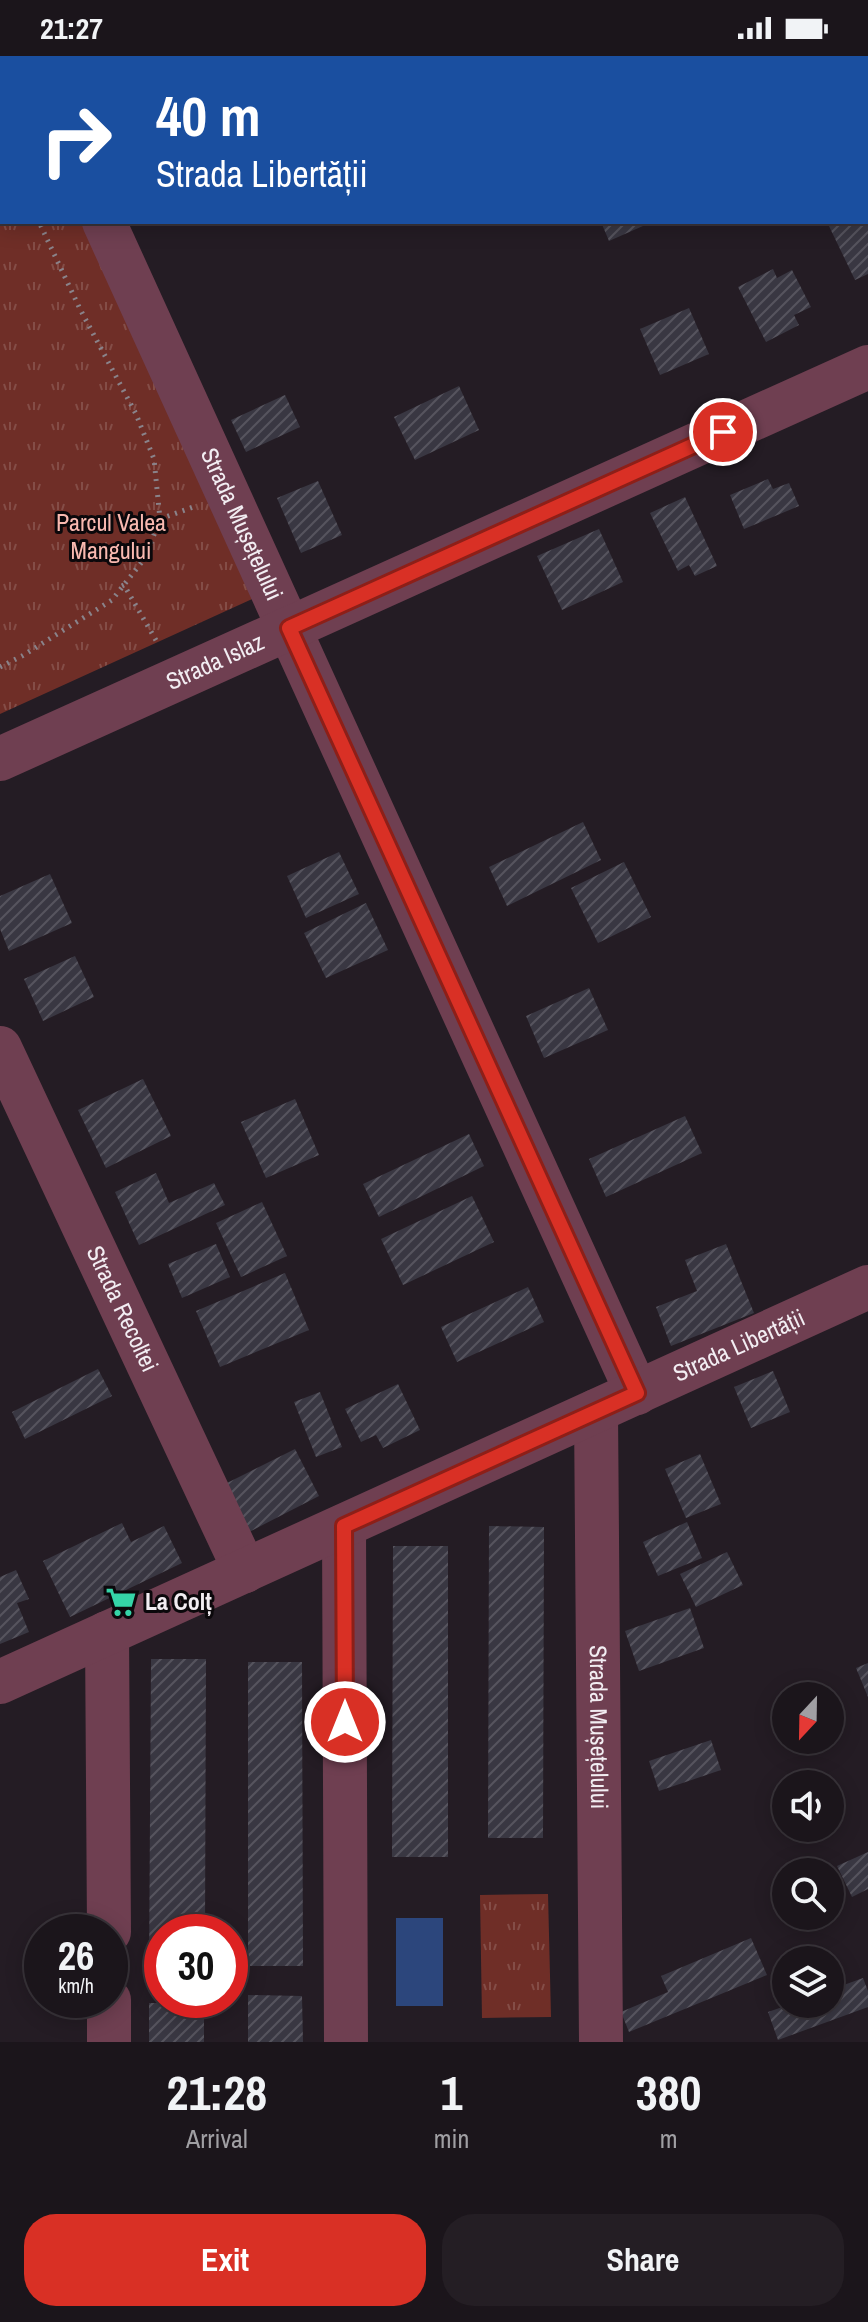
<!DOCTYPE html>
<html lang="en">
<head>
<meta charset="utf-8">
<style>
  :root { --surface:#1b151b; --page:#241e24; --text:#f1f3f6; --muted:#a09fa3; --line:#39343a; --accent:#d93025 }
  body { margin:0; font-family:"Archivo Narrow",sans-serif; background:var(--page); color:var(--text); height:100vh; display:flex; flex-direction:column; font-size:30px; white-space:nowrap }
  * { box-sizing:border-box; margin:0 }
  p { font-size:26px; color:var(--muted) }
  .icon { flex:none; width:44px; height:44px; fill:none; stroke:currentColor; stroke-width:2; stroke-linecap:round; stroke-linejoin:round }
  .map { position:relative; height:1986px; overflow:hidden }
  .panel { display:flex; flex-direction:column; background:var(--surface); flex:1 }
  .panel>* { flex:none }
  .guide { position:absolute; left:0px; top:0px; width:868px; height:168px; box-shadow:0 4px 20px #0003,0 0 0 2px var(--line); background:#1a4fa0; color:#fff; overflow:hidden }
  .needle { width:52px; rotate:202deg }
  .fabs { position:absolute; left:772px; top:1626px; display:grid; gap:16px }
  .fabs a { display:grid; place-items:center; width:72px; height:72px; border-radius:50%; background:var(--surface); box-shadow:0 4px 20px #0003,0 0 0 2px var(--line); font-size:40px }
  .speed { position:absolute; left:24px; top:1858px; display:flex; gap:16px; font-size:40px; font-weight:700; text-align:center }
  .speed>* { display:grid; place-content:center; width:104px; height:104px; border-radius:50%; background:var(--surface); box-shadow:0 4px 20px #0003,0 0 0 2px var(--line); line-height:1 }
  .speed small { font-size:20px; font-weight:400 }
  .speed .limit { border:12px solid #d22; background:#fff; color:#111 }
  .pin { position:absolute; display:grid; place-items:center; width:68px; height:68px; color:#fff; margin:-34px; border:4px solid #fff; border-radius:50%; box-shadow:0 2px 8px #0007 }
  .me { position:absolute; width:88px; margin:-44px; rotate:0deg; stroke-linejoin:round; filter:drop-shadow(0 0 6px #0008) }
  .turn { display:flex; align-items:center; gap:28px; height:168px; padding:0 24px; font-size:36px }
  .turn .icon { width:104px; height:104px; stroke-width:2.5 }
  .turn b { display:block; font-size:56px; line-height:68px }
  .eta { display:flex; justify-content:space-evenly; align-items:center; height:136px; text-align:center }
  .eta b { font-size:48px; font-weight:800; line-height:56px }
  .primary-button { display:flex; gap:16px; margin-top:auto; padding:16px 24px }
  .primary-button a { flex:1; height:92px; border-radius:32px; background:var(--accent); color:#fff; font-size:32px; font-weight:800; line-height:92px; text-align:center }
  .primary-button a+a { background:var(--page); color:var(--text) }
  .status { display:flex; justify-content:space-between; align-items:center; height:56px; padding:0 40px; background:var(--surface); direction:ltr }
  .status svg { height:22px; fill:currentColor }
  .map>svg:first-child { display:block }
  .grass { fill:url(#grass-tufts) }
  .water { fill:#2c467c }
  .building { fill:url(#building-hatch) }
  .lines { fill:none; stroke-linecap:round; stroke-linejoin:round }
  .path { stroke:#8a838a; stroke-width:5; stroke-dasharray:2 6; stroke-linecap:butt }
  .minor { stroke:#6f3f51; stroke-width:44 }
  .route-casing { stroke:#8d1f18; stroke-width:20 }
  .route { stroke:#d93025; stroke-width:14 }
  .labels { text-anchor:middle; stroke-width:6; stroke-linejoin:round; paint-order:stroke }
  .park-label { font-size:24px; fill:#f9b9b0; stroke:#0b080b }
  .street-label { font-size:24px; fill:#f2edf2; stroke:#0b080b }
  .poi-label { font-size:24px; font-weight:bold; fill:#f2edf2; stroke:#0b080b; text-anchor:start }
</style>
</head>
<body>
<div class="status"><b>21:27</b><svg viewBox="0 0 49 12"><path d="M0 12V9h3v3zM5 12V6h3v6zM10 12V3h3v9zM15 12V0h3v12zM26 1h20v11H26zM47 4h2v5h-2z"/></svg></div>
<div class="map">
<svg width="868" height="1986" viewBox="0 0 868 1986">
  <defs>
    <pattern id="grass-tufts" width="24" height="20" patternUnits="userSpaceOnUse" patternTransform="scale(2)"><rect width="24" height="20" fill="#6f2e27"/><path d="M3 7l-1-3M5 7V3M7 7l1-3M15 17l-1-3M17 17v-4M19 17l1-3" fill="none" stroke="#844d47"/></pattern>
    <pattern id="building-hatch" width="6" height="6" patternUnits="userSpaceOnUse" patternTransform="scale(2)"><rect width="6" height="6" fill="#393742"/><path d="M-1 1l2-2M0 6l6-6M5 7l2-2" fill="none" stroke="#56545e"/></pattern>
  </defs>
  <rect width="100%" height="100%" fill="#241c24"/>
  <g class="grass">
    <polygon points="0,0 19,2 2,2 2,166 93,166 259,540 0,658"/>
    <polygon points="548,1838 551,1961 482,1962 480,1839"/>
  </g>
  <rect class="water" x="396" y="1862" width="47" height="88"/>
  <g class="building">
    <polygon points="601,166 652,166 609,185"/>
    <polygon points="827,166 868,166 868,218 855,224"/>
    <polygon points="773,213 777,222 792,214 811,251 794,259 799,269 766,286 738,231"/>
    <polygon points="689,252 709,298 660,319 640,273"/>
    <polygon points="459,330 479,374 415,404 394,361"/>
    <polygon points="285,339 300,371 246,396 231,364"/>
    <polygon points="768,423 773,433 789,427 799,450 744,473 730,439"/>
    <polygon points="318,425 342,479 301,497 277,442"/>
    <polygon points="685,441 717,510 695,520 689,509 678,515 650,457"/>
    <polygon points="599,473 623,526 562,554 537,500"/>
    <polygon points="583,766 601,804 507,850 489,811"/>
    <polygon points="339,796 359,838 306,862 287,820"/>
    <polygon points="624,806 651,861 598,887 571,832"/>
    <polygon points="50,818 72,867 9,895 0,873 0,840"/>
    <polygon points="366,847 388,894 326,922 304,877"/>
    <polygon points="75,900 94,941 43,965 24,923"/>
    <polygon points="589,932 608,974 544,1002 526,960"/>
    <polygon points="143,1023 171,1080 106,1112 78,1054"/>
    <polygon points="295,1043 319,1099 266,1122 241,1066"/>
    <polygon points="685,1060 702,1097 606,1141 589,1103"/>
    <polygon points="469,1078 484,1110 379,1161 363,1128"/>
    <polygon points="156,1117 169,1147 214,1127 225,1149 139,1189 115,1136"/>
    <polygon points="472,1140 494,1186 403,1229 381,1183"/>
    <polygon points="262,1146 287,1200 241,1221 216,1167"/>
    <polygon points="216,1188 230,1221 182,1242 168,1208"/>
    <polygon points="726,1188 754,1257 671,1290 656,1251 697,1235 685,1204"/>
    <polygon points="285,1217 309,1274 220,1311 196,1255"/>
    <polygon points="528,1231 544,1266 457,1306 441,1271"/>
    <polygon points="98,1313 112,1340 25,1383 12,1356"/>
    <polygon points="773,1315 790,1356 751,1372 734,1331"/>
    <polygon points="398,1328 420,1374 383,1392 376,1379 361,1386 345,1353"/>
    <polygon points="320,1336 342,1391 316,1401 294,1346"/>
    <polygon points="295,1393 319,1440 249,1476 225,1428"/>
    <polygon points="700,1398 721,1448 686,1462 665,1413"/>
    <polygon points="687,1466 702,1502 658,1520 643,1486"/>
    <polygon points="122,1467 131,1486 164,1470 182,1507 70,1561 43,1505"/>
    <polygon points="489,1470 544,1471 543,1782 488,1782"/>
    <polygon points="393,1490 448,1490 448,1801 392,1801"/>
    <polygon points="727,1496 743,1529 696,1551 680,1518"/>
    <polygon points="16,1514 29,1543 17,1547 29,1576 0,1588 0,1521"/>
    <polygon points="690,1552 704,1592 639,1615 625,1575"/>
    <polygon points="151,1603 206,1603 205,1876 162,1876 162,1914 149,1914"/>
    <polygon points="248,1606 302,1606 303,1910 248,1910"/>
    <polygon points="868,1607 868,1641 856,1612"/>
    <polygon points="711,1684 721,1714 659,1735 649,1705"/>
    <polygon points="868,1796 868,1833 852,1841 837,1810"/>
    <polygon points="751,1882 767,1919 629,1976 621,1956 668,1936 661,1920"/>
    <polygon points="863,1922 868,1935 868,1951 778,1984 768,1956 791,1948 830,1948 830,1934"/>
    <polygon points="248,1939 302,1940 303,1986 248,1986"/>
    <rect x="149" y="1947" width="55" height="39"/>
  </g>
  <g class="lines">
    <g class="path">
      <polyline points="0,83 2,87"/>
      <polyline points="160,463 193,451"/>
      <polyline points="122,530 124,529 157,586"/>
      <polyline points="0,611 22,600 112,544 145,502 160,463 154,403 136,358 80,253 39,166"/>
    </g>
    <g class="minor">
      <polyline points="29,0 30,2"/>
      <path id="s1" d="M104,166L637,1337"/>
      <path id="s2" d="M0,703L868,311"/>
      <path id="s3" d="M0,992L245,1515"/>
      <path id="s4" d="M596,1355L601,1986"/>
      <polyline points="344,1470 346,1986"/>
      <polyline points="107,1577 109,1876"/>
      <path id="s5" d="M0,1626L868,1231"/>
      <polyline points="109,1944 109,1986"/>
    </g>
  </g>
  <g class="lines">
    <g class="route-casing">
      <polyline id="route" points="345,1666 344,1470 637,1337 289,572 723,376"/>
    </g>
    <use href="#route" class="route"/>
  </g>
  <defs>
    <g id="supermarket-bare" transform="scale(2.4)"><path d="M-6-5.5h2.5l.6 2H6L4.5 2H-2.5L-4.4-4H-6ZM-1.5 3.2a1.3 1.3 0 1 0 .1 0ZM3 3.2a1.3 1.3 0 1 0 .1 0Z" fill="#35d4a7" stroke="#0b080b" stroke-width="2.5" paint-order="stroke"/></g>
  </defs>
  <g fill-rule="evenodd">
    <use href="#supermarket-bare" x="121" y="1546"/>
  </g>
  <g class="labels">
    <g class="park-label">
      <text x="111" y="475">Parcul Valea<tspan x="111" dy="28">Mangului</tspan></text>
    </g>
    <g class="street-label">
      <text dy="8" stroke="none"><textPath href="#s1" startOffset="332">Strada Mușețelului</textPath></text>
      <text dy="8" stroke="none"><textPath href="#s2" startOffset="236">Strada Islaz</textPath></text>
      <text dy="8" stroke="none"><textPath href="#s3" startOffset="288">Strada Recoltei</textPath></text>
      <text dy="8" stroke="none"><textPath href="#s5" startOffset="812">Strada Libertății</textPath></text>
      <text dy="8" stroke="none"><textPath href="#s4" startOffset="316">Strada Mușețelului</textPath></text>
    </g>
    <g class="poi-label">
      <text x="145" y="1554">La Colț</text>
    </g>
  </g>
</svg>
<div class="fabs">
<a><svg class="needle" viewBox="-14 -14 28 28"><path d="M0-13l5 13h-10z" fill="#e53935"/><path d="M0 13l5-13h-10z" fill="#a09fa3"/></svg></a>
<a><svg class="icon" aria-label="sound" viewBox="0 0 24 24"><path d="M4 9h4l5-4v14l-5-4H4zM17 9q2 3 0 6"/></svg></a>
<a><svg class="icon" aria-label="search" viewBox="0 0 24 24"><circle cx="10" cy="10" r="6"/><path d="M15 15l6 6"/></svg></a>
<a><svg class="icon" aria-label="layers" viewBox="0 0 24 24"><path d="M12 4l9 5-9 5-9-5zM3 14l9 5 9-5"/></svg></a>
</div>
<div class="speed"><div>26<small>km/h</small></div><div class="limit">30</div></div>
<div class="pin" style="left:723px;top:376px;background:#d93025"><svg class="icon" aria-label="arrive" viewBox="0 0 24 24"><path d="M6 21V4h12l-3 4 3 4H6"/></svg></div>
<svg class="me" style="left:345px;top:1666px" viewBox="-20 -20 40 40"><circle r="17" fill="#d93025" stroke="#fff" stroke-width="3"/><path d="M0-11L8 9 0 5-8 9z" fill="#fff"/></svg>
<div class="guide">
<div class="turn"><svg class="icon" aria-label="right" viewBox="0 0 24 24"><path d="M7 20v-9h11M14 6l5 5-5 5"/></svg><div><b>40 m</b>Strada Libertății</div></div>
</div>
</div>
<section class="panel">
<div class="eta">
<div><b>21:28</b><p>Arrival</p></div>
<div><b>1</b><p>min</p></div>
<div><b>380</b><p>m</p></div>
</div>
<div class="primary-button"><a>Exit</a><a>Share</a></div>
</section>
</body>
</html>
